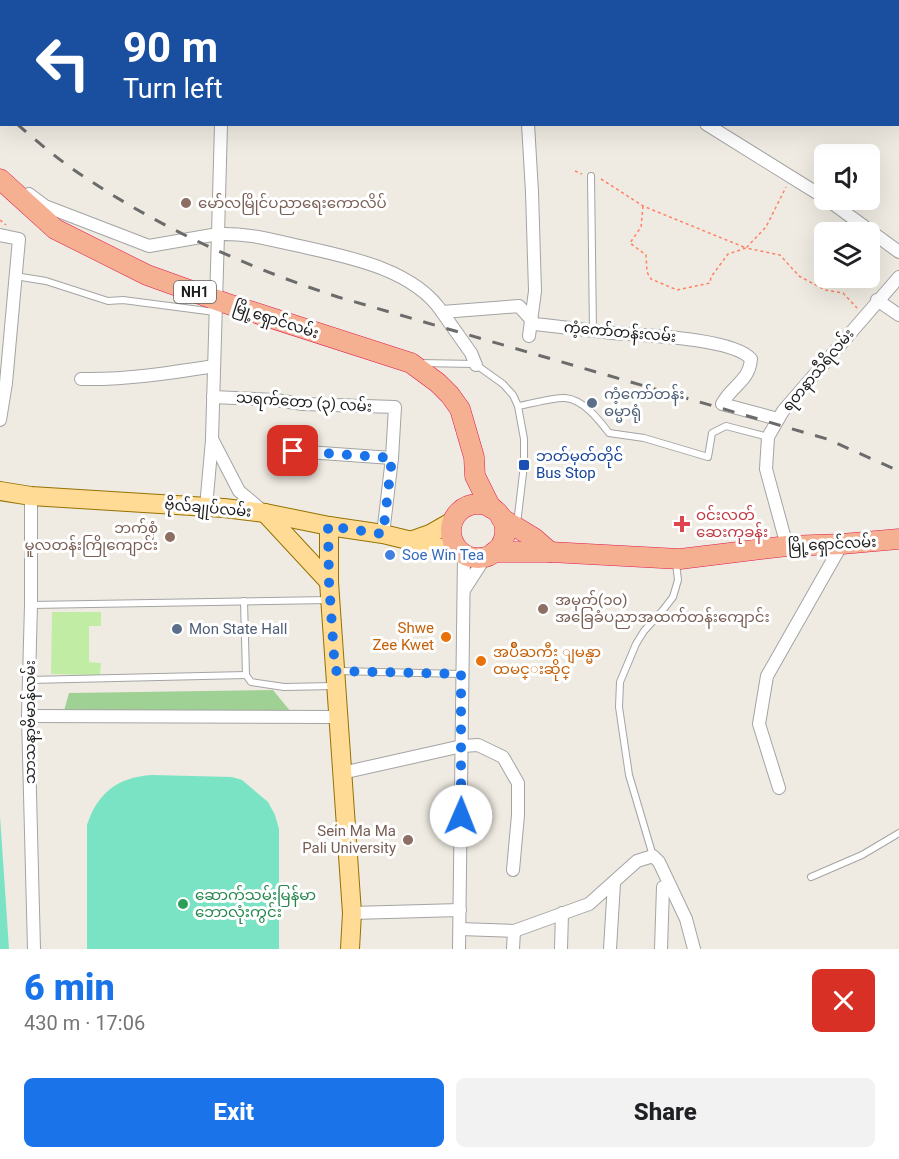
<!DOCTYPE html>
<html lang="en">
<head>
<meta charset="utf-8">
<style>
  :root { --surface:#fff; --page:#f2f2f2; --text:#202124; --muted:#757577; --accent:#1a73e8 }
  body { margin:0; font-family:Roboto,"Noto Sans Myanmar",sans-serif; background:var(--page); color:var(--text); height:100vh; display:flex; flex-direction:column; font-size:22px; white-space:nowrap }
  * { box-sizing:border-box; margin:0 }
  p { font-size:20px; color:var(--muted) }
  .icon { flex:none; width:33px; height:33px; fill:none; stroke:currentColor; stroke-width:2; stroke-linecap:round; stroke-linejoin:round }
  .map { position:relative; height:949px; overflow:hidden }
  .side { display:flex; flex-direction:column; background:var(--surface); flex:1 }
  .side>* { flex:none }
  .banner { position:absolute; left:0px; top:0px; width:900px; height:126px; box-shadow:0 6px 24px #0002; background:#1a4fa0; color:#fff; overflow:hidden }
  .fabs { position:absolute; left:814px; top:144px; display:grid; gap:12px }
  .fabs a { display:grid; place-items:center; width:66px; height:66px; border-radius:9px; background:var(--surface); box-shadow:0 6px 24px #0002; font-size:30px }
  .pin { position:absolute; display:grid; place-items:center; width:51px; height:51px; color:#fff; margin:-26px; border-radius:12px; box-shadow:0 3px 9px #0006 }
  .me { position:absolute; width:66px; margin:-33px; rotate:1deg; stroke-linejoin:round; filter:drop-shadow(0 0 4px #0008) }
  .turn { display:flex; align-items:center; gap:21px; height:126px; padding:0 24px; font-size:27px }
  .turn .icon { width:78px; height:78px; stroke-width:2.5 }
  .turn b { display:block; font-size:42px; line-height:51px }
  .round { display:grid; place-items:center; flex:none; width:63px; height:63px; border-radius:9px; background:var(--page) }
  .head { display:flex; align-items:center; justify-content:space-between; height:102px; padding:0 24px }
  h1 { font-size:36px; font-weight:800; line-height:45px; color:var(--accent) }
  .cta { display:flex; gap:12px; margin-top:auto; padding:12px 24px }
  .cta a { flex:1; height:69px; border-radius:9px; background:var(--accent); color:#fff; font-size:24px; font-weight:800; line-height:69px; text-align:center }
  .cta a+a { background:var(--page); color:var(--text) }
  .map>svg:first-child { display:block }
  .grass { fill:#c1eca4 }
  .forest { fill:#a0d194 }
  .pitch { fill:#7ae3c4 }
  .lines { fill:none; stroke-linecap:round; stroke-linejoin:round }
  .service-casing { stroke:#a4a4a4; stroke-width:8 }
  .minor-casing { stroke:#a4a4a4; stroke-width:14 }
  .primary-casing { stroke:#957200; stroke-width:20 }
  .trunk-casing { stroke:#e2194c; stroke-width:21 }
  .path { stroke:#ff8162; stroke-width:1.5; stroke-dasharray:3 3; stroke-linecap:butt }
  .service { stroke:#fff; stroke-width:6 }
  .minor { stroke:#fff; stroke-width:12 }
  .primary { stroke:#ffdb96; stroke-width:18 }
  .trunk { stroke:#f5b092; stroke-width:20 }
  .rail { stroke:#6b6b6b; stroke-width:3; stroke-dasharray:12 12; stroke-linecap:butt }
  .route { stroke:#1a73e8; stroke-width:10; stroke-dasharray:0 18 }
  .education-dot { fill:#8d6e63; stroke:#fff; stroke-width:2 }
  .service-dot { fill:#5c6f8a; stroke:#fff; stroke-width:2 }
  .transit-dot { fill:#1a4fb4; stroke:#fff; stroke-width:2 }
  .health-dot { fill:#e0444e; stroke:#fff; stroke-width:2 }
  .shop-dot { fill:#3f7fe0; stroke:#fff; stroke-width:2 }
  .food-dot { fill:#e8710a; stroke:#fff; stroke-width:2 }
  .leisure-dot { fill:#2e9e5b; stroke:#fff; stroke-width:2 }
  .labels { text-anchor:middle; stroke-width:6; stroke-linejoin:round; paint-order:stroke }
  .shield { fill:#fff; stroke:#616161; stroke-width:1.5 }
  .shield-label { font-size:14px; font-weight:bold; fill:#1d1d1d }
  .education-label { font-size:15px; fill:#785e54; stroke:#fff; text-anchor:start }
  .street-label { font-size:15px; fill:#1d1d1d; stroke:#fff }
  .service-label { font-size:15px; fill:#4e5e75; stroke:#fff; text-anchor:start }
  .transit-label { font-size:15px; fill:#164399; stroke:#fff; text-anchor:start }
  .health-label { font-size:15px; fill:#be3a42; stroke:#fff; text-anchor:start }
  .shop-label { font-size:15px; fill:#366cbe; stroke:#fff; text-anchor:start }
  .food-label { font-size:15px; fill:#c56008; stroke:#fff; text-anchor:end }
  .leisure-label { font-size:15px; fill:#27864d; stroke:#fff; text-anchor:start }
</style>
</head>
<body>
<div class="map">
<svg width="899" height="949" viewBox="0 0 899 949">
  <rect width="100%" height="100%" fill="#efebe2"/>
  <polygon class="grass" points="52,612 101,612 101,626 89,626 89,662 101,663 100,675 51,674"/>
  <polygon class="forest" points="273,690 291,712 64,711 69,693"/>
  <g class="pitch">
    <path d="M152,775L232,777L242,780L268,802L275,815L279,829V949H87V825C97,793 118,777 152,775Z"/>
    <polygon points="0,816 9,949 0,949"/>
  </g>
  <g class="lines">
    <g class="service-casing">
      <g id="service">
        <polyline points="591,176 593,331"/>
        <polyline points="15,276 46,281 108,301 123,300 215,312"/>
        <polyline points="419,363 475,364 503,384 513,395 518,406 524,439 524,465 517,524"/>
        <path d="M518,406C530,404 555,397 565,398C583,399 599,420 609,433L644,438L708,457L712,433L726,426L768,437"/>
        <polyline points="244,601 246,675 251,682 284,687 333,686"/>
        <polyline points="31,605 329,600"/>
        <polyline points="339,671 461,674"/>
        <polyline points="29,680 246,675"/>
        <polyline points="653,856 629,775 619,707 620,682 636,644 644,631 663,610 673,597 678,580 676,563"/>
        <polyline points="811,877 862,855 899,833"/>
      </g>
    </g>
    <g class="minor-casing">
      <g id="minor">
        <polyline points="528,0 530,2"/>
        <polyline points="233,2 233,0"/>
        <polyline points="528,124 532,192 535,291 529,336"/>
        <polyline points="706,124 825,198"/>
        <polyline points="29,194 45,206 149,246 218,234 221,124"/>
        <polyline points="828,200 899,252"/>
        <polyline points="0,235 19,239 6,383 0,420"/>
        <polyline points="877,300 899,315"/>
        <path d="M476,365L471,353L442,312L519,306L535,324C561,327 587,330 613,333C642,335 733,338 751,359C749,382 732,385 722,404L778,419"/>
        <path d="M81,379C126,380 170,373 214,366"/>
        <polyline points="213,397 275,400 303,404 395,407 392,458 383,534"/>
        <polyline points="293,451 392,458"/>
        <polyline points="31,496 31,605 28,716 34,949"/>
        <polyline points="206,507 212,440"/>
        <path d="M265,513L239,491L212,439L218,234C246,233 268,239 295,245C344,256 413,268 442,312"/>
        <polyline points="787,546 766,469 768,437 783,411 899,277"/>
        <polyline points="464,590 486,556"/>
        <polyline points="28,716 338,717"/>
        <polyline points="342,773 462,746 478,745 503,757 518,783 518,815 513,870"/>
        <polyline points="779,788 759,724 767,676 842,544"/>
        <polyline points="352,913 460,910"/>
        <polyline points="460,929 514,931 589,904 637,861 653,856 659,862 686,919 694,949"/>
        <polyline points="459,949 464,554"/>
        <polyline points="513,949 514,931"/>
        <polyline points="561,949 562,913"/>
        <polyline points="610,949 614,883"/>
        <polyline points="661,949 663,887"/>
      </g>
    </g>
    <g class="primary-casing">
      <g id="primary">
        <polyline points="0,491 31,496 224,508 265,513 329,526 383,534 441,548 460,551"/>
        <polyline points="265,513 329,582"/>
        <polyline points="329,526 329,582 352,913 350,949"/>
        <polyline points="413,540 430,534 453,521"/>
      </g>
    </g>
    <g class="trunk-casing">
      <g id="trunk">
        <polyline points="0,179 55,229 147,275 225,303 411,363 438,383 450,395 460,409 474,457 475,476 491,508"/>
        <circle cx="478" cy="531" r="27"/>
        <polyline points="501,518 534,538 550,552"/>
        <polyline points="494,552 550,552 680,559 787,546 842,544 899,539"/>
      </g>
    </g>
    <g class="path">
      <polyline points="575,171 582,174"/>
      <polyline points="601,179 643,206 746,248 766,227 786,187"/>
      <polyline points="643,206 641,227 630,243 646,255 647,272 651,279 677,290 710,283 711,277 728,254 746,248 780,255 799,276 825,290 843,293 857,308"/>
      <polyline points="0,220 6,225"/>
    </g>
    <use href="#service" class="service"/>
    <use href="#minor" class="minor"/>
    <use href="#primary" class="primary"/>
    <use href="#trunk" class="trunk"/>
    <g class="rail">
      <polyline points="0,111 2,112"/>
      <path d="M17,124C39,143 61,162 86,178C164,230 249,268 338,297L827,439L899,471"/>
    </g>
  </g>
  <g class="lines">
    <polyline class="route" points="293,451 392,458 383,534 328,526 329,582 335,671 461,674 461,816"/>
  </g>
  <g class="education-dot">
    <circle cx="186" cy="203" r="6"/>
    <circle cx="170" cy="537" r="6"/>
    <circle cx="543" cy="609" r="6"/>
    <circle cx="408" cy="840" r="6"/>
  </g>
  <g class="service-dot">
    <circle cx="592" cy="403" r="6"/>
    <circle cx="177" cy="629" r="6"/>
  </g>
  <rect class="transit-dot" x="518" y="459" width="12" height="12" rx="3"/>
  <path class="health-dot" d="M679 515h6v6h6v6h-6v6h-6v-6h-6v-6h6z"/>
  <circle class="shop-dot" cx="390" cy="555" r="6"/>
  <g class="food-dot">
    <circle cx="446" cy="637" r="6"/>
    <circle cx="481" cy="661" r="6"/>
  </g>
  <circle class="leisure-dot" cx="183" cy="904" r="6"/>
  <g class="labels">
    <rect class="shield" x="174" y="281" width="42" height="22" rx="4.5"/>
    <g class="shield-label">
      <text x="195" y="297">NH1</text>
    </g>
    <g class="education-label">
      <text x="198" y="208">မော်လမြိုင်ပညာရေးကောလိပ်</text>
      <text x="158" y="533" text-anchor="end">ဘက်စုံ<tspan x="158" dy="17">မူလတန်းကြိုကျောင်း</tspan></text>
      <text x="555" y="605">အမှတ်(၁၀)<tspan x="555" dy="17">အခြေခံပညာအထက်တန်းကျောင်း</tspan></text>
      <text x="396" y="836" text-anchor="end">Sein Ma Ma<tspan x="396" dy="17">Pali University</tspan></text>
    </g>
    <g class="street-label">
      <text transform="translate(276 320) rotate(18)" y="5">မြို့ရှောင်လမ်း</text>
      <text transform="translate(620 332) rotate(5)" y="5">ကံ့ကော်တန်းလမ်း</text>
      <text transform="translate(818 370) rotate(-50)" y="5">ရတနာသီရိလမ်း</text>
      <text transform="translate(304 402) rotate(4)" y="5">သရက်တော (၃) လမ်း</text>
      <text transform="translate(208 508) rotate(5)" y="5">ဗိုလ်ချုပ်လမ်း</text>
      <text transform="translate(832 544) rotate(-3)" y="5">မြို့ရှောင်လမ်း</text>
      <text transform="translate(30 722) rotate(-90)" y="5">သာသနာ့ဗိမာန်လမ်း</text>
    </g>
    <g class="service-label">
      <text x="604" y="399">ကံ့ကော်တန်း<tspan x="604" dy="17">ဓမ္မာရုံ</tspan></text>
      <text x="189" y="634">Mon State Hall</text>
    </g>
    <g class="transit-label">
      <text x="536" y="461">ဘတ်မှတ်တိုင်<tspan x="536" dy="17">Bus Stop</tspan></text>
    </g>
    <g class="health-label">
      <text x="696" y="520">ဝင်းလတ်<tspan x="696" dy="17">ဆေးကုခန်း</tspan></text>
    </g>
    <g class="shop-label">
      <text x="402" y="560">Soe Win Tea</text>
    </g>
    <g class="food-label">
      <text x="434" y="633">Shwe<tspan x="434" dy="17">Zee Kwet</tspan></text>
      <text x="493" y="657" text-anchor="start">အပ်ိဳႀကီး ျမန္မာ<tspan x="493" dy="17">ထမင္းဆိုင္</tspan></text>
    </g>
    <g class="leisure-label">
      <text x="195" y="900">ဆောက်သမ်းမြန်မာ<tspan x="195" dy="17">ဘောလုံးကွင်း</tspan></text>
    </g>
  </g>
</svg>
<div class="fabs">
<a><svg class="icon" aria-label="sound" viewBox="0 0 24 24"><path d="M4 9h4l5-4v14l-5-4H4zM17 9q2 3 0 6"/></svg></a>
<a><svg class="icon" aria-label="layers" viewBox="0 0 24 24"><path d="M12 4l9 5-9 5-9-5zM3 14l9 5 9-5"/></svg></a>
</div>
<div class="pin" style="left:293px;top:451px;background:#d93025"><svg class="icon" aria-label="arrive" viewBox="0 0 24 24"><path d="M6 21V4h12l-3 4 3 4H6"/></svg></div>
<svg class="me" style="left:461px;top:816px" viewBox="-20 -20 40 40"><circle r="19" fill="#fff"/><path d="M0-13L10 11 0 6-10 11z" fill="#1a73e8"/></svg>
<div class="banner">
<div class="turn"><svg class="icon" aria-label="left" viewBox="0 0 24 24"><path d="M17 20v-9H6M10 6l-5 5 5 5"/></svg><div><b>90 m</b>Turn left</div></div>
</div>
</div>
<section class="side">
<div class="head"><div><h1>6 min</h1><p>430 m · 17:06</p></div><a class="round" style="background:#d93025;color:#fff"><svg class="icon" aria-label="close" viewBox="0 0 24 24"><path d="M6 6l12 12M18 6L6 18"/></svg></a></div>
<div class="cta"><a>Exit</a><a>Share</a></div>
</section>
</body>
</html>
